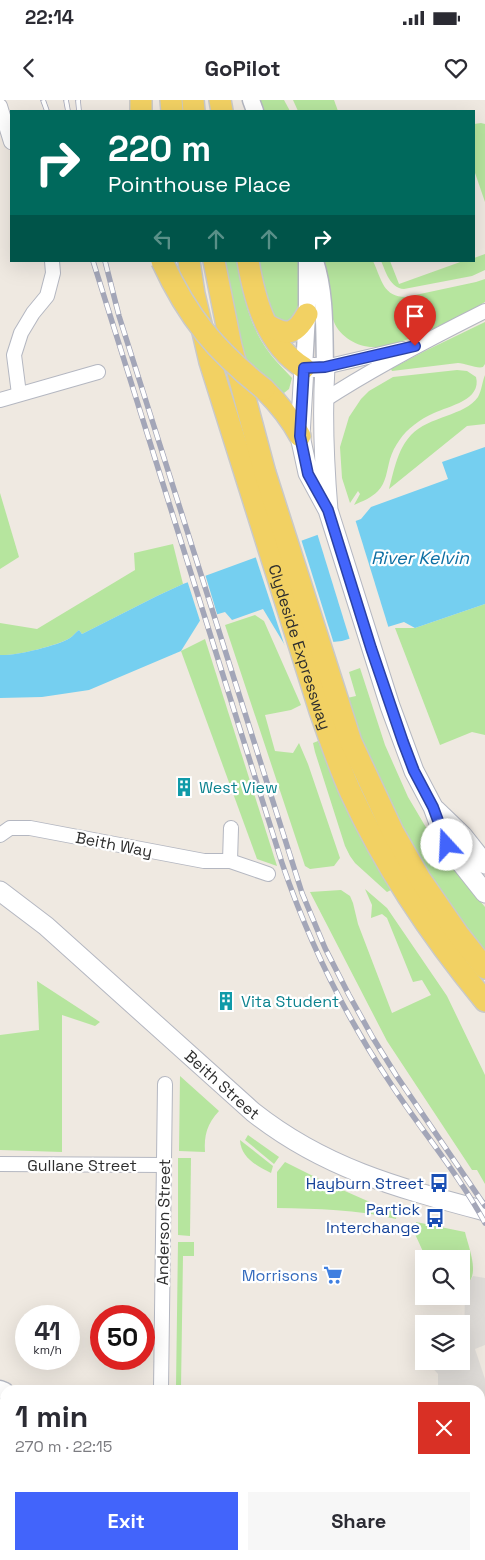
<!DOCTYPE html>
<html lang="en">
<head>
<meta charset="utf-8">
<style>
  :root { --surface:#fff; --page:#f7f7f7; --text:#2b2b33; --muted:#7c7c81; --accent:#4264fb }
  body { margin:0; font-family:"Space Grotesk",sans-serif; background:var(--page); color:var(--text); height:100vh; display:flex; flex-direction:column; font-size:19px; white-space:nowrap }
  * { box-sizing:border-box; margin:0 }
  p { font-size:16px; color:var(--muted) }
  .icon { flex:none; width:28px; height:28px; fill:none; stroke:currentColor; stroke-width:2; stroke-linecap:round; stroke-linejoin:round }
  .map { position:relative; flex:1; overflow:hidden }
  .drawer { position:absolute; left:0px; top:1285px; width:485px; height:175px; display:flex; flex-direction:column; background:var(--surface); border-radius:15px 15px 0 0; box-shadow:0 5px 20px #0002 }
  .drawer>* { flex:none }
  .top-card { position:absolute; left:10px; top:10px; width:465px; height:152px; border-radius:0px; box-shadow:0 5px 20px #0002; background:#00695c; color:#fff; overflow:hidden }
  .controls { position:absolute; left:415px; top:1150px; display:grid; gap:10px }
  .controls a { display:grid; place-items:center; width:55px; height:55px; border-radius:0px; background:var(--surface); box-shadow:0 5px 20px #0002; font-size:25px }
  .speed { position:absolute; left:15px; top:1205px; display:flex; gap:10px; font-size:25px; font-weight:700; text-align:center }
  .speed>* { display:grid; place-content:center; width:65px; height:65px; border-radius:50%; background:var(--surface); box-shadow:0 5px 20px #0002; line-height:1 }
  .speed small { font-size:12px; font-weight:400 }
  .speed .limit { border:8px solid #d22; background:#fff; color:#111 }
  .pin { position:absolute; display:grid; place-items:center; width:42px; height:42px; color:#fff; margin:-51px -21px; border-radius:50% 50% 50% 0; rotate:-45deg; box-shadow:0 0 5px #0007 }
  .pin .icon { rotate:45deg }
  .me { position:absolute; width:55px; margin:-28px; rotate:340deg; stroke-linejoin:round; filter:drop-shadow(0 0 4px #0008) }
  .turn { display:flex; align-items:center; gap:18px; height:105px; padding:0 15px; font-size:22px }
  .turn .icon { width:65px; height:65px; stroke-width:2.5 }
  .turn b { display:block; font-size:35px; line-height:42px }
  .lanes { display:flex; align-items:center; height:48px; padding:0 15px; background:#0003; justify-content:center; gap:25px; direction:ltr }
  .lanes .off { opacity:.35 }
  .round { display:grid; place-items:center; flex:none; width:52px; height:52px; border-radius:0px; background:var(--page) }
  .summary { display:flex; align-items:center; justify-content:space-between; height:85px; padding:0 15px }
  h1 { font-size:30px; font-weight:700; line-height:38px }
  .action { display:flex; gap:10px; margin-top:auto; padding:10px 15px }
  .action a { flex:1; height:58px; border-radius:0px; background:var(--accent); color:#fff; font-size:20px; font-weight:700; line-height:58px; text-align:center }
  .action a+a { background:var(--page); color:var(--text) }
  .status { display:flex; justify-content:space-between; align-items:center; height:35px; padding:0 25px; background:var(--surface); direction:ltr }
  .status svg { height:14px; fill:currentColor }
  header { display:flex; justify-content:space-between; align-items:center; height:65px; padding:0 15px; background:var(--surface); font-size:22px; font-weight:700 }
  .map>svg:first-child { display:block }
  .green { fill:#b6e59e }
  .plaza { fill:#dfdcd8 }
  .water { fill:#75cff0 }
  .pier { fill:#efe9e1 }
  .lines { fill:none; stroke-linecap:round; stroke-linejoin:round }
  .minor-casing { stroke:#b4b7c1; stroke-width:16 }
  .tertiary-casing { stroke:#b4b7c1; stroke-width:19 }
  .secondary-casing { stroke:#b4b7c1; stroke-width:21 }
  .primary-casing { stroke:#c9c9c9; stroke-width:24 }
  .minor { stroke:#fff; stroke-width:14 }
  .tertiary { stroke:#fff; stroke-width:16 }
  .secondary { stroke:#fff; stroke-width:19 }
  .primary { stroke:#f2d163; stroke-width:21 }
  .rail-casing { stroke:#a3a6b8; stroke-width:5.5 }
  .rail { stroke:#fff; stroke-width:4; stroke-dasharray:11; stroke-linecap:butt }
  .primary-bridge-casing { stroke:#c9c9c9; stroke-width:24; stroke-linecap:butt }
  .primary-bridge { stroke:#f2d163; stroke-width:21 }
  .route-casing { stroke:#2b41a3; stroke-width:12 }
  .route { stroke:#4264fb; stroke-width:9 }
  .labels { text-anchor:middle; stroke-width:4.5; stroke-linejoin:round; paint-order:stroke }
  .street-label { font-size:16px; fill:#2e2e2e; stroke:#fff }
  .culture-label { font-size:16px; fill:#0d838f; stroke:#fff; text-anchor:start }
  .transit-label { font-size:16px; fill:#164399; stroke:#fff; text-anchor:end }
  .shop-label { font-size:16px; fill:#366cbe; stroke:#fff; text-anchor:end }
  .water-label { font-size:18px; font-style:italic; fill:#0d6fa3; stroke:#fff }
</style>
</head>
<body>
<div class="status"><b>22:14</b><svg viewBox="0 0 49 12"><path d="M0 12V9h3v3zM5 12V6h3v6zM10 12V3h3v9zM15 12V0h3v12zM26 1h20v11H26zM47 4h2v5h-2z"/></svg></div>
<header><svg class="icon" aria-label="back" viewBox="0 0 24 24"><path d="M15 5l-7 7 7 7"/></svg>GoPilot<svg class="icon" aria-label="heart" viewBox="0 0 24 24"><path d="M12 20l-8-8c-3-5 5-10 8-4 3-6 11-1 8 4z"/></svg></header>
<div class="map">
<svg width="485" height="1460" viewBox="0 0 485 1460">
  <rect width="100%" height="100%" fill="#efe9e1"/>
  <g class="green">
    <polygon points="259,0 284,0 290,11 263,11"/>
    <polygon points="293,0 334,0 338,11 298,11"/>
    <polygon points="481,23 485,24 485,102 474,70 474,24"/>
    <path d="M485,154V170L472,176L404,189C390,188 386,172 381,161H390L399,184L463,161H474V158Z"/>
    <path d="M222,161H237C243,195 249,227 271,255C277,263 285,270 292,278L289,289L284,293H277L244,266Z"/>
    <polygon points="255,161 299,161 301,206 296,220 274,224"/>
    <path d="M324,161H373C382,180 383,197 406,197L476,182L485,179V202C463,216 400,247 375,247C359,248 340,237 334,222C327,205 327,180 324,161Z"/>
    <path d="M485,222V264L483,267C477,269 465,263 458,263L392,271L391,269L425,251Z"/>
    <path d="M457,270L467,271L476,277C482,300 449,306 434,313C427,316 420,320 414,325C403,333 394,346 390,359C387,370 386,383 378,391C371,398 363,401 354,405L360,394L358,391L350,403L342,378L340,347L349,317L361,299L369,291L393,277Z"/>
    <path d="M485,275V324L467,326L389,389C394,371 397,350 411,335C429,316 465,316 478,297C482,290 482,282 485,275Z"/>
    <polygon points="0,393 19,457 0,469"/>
    <path d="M173,444L183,484L157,496L82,534L79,530C76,532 73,536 70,538C56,546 16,556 0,555V523L37,529L135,470L134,453Z"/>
    <polygon points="485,504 485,635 472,632 440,645 395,528 415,528"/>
    <polygon points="255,515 264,521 301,605 291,610 265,615 275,651 293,653 299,643 308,664 340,758 334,766 310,769 305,766 225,525"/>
    <polygon points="205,539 277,766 257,759 181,551"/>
    <polygon points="360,568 385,645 408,697 437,746 456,772 485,807 485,856 414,751 368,660 347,598 356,596 349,572"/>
    <polygon points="318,641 348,710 391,790 387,792 355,763 350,756 345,746 315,652 313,643"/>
    <polygon points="365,789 387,808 447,896 485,975 485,1084 477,1070 472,1070 387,941 310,792 341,790 350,796 353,803 358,824 392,913 431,895 422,880 413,882 387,818 382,814 371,818 372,805"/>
    <polygon points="37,881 100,922 95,926 62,915 62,1052 0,1050 0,935 39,930"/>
    <path d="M180,976L219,1011C207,1024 204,1035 205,1052L179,1051Z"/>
    <polygon points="248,1035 279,1057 274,1064 245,1040"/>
    <path d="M240,1040L273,1066L271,1073C257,1066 241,1058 240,1040Z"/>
    <polygon points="178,1058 191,1058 190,1136 178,1135"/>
    <path d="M285,1062L329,1084L397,1114L396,1119C356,1109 318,1109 277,1108V1072Z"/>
    <path d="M416,1122L465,1132C468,1146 478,1168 470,1181L461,1178V1159H429L425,1156L415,1134Z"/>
    <polygon points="178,1142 194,1142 194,1156 183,1156 181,1288 176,1287"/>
  </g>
  <polygon class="plaza" points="473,1176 485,1178 485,1245 475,1249 485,1279 485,1353 482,1353 480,1348 480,1290 438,1290 438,1274 426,1261 461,1261 461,1247 464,1247 465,1189"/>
  <path class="water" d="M485,347V504L415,528L404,522L342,541L286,547L263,509L232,520L225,512L201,519L181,551L89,590L42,597L0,598V555C15,556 57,546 70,538C73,536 76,532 79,530L82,534L157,496L183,484L361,419L371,407L448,379L442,362Z"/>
  <g class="pier">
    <polygon points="355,419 389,529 350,540 317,433"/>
    <polygon points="301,439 334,544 286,550 255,455"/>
    <polygon points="205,474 218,517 203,521 201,524 187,480"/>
  </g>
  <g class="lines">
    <g class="minor-casing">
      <g id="minor">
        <polyline points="0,6 11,42"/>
        <polyline points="325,267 402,249"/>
        <polyline points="19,294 14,255 21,233 33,213 47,196 53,173 52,161"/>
        <polyline points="0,300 98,272"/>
        <path d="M323,301C375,267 429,239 485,211"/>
        <polyline points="0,735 10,728 30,728 204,761 230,761 268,774"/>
        <polyline points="230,761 231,728"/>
        <polyline points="0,1064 164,1065"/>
        <polyline points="161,1290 165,984"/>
        <polyline points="0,1373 5,1362"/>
        <polyline points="225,1460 227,1455"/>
        <polyline points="460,1460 461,1455"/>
      </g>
    </g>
    <g class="tertiary-casing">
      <g id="tertiary">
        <polyline points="251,0 255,11"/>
        <path d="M315,161C326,195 324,232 325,267"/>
        <polyline points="304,268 307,214 307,161"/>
        <polyline points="0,1289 5,1291"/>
        <polyline points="327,1455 337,1460"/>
      </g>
    </g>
    <g class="secondary-casing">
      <g id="secondary">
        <path d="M328,410C324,362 322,315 325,267L304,268L300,336L308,373L328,410L390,606L414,671L433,707L447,745L485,793"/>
        <polyline points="436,710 462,735 485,764"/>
        <path id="s1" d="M0,791L46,826L253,1012C325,1069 399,1088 485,1111"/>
      </g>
    </g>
    <g class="primary-casing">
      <g id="primary">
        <polyline points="171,0 172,11"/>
        <polyline points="193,0 194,11"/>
        <polyline points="220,0 222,11"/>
        <polyline points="141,11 141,0"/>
        <path id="s2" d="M189,161L194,194L210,262L320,611C330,639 339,667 351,693C386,769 432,837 485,901"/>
        <polyline points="214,161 231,246 265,373 351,642 393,732 420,779 458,834 485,868"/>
        <path d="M248,161C255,202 267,245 304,268"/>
        <path d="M266,224C286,236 295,236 307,214"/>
        <path d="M264,289C279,304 290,317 300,336"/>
      </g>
    </g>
    <use href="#minor" class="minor"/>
    <use href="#tertiary" class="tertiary"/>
    <use href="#secondary" class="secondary"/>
    <use href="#primary" class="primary"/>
    <g class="rail-casing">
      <g id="rail">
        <polyline points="43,0 47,11"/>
        <polyline points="66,0 68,11"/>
        <polyline points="78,0 79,11"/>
        <path d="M93,161L282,763C308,840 344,914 389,981C420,1029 458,1073 485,1123"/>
        <polyline points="105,161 119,216 302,793 325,848 349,895 373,938 396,975 485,1106"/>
      </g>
    </g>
    <use href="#rail" class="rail"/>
    <g class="primary-bridge-casing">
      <path id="primary-bridge" d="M162,161C188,218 216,251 264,289"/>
    </g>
    <use href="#primary-bridge" class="primary-bridge"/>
  </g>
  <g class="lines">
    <g class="route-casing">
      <polyline id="route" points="415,246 325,267 304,268 300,336 308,374 328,410 371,548 403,642 414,671 433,707 447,745"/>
    </g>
    <use href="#route" class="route"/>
  </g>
  <defs>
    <g id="building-bare" transform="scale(1.5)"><path d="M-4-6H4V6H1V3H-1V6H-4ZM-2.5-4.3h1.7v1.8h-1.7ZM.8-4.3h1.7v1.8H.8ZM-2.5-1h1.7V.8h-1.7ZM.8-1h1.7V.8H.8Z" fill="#0f9aa8" stroke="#fff" stroke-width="2.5" paint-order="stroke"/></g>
    <g id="bus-bare" transform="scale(1.5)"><path d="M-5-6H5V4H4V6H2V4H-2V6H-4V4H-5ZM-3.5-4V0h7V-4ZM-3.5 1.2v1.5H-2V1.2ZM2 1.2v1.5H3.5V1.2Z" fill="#1a4fb4" stroke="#fff" stroke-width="2.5" paint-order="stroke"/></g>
    <g id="supermarket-bare" transform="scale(1.5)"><path d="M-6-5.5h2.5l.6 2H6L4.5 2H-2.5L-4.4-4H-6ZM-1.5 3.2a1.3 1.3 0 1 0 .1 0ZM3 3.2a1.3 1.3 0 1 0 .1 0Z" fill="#3f7fe0" stroke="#fff" stroke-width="2.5" paint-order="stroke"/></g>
  </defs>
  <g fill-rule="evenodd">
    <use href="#building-bare" x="184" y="687"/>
    <use href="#building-bare" x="226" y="901"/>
    <use href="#bus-bare" x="439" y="1083"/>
    <use href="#bus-bare" x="435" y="1118"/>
    <use href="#supermarket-bare" x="333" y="1175"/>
  </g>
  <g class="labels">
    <g class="street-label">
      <text dy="6" stroke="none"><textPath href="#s2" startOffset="402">Clydeside Expressway</textPath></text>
      <text transform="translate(114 744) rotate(11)" y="6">Beith Way</text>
      <text dy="6" stroke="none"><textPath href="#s1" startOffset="295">Beith Street</textPath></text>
      <text x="82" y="1071">Gullane Street</text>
      <text transform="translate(163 1122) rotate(-89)" y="6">Anderson Street</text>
    </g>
    <g class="culture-label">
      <text x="199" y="693">West View</text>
      <text x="241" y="907">Vita Student</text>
    </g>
    <g class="transit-label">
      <text x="424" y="1089">Hayburn Street</text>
      <text x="420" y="1115">Partick<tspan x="420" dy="18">Interchange</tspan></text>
    </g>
    <g class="shop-label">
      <text x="318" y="1181">Morrisons</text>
    </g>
    <g class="water-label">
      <text x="420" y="464">River Kelvin</text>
    </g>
  </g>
</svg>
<div class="controls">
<a><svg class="icon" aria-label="search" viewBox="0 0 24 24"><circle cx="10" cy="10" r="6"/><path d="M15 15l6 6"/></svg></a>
<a><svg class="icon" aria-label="layers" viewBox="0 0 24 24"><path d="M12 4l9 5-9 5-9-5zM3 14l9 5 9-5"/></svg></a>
</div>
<div class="speed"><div>41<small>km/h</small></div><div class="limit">50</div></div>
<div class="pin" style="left:415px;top:246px;background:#d93025"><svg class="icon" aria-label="arrive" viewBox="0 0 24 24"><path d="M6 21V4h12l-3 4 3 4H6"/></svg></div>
<svg class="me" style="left:447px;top:745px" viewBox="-20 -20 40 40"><circle r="19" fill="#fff"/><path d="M0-13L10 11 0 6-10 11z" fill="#4264fb"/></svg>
<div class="top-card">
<div class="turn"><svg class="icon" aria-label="right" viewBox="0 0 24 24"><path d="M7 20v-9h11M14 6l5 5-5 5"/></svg><div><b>220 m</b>Pointhouse Place</div></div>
<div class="lanes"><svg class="icon off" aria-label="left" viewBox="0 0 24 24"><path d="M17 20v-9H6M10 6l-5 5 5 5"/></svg><svg class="icon off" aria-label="ahead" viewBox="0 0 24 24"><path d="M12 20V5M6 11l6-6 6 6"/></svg><svg class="icon off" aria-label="ahead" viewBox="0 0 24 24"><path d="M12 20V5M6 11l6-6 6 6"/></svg><svg class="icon" aria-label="right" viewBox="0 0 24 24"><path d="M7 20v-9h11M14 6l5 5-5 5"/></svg></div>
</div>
<section class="drawer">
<div class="summary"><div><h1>1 min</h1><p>270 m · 22:15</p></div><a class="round" style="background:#d93025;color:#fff"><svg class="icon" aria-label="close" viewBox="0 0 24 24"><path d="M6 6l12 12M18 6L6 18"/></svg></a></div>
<div class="action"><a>Exit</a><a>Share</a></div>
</section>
</div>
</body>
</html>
